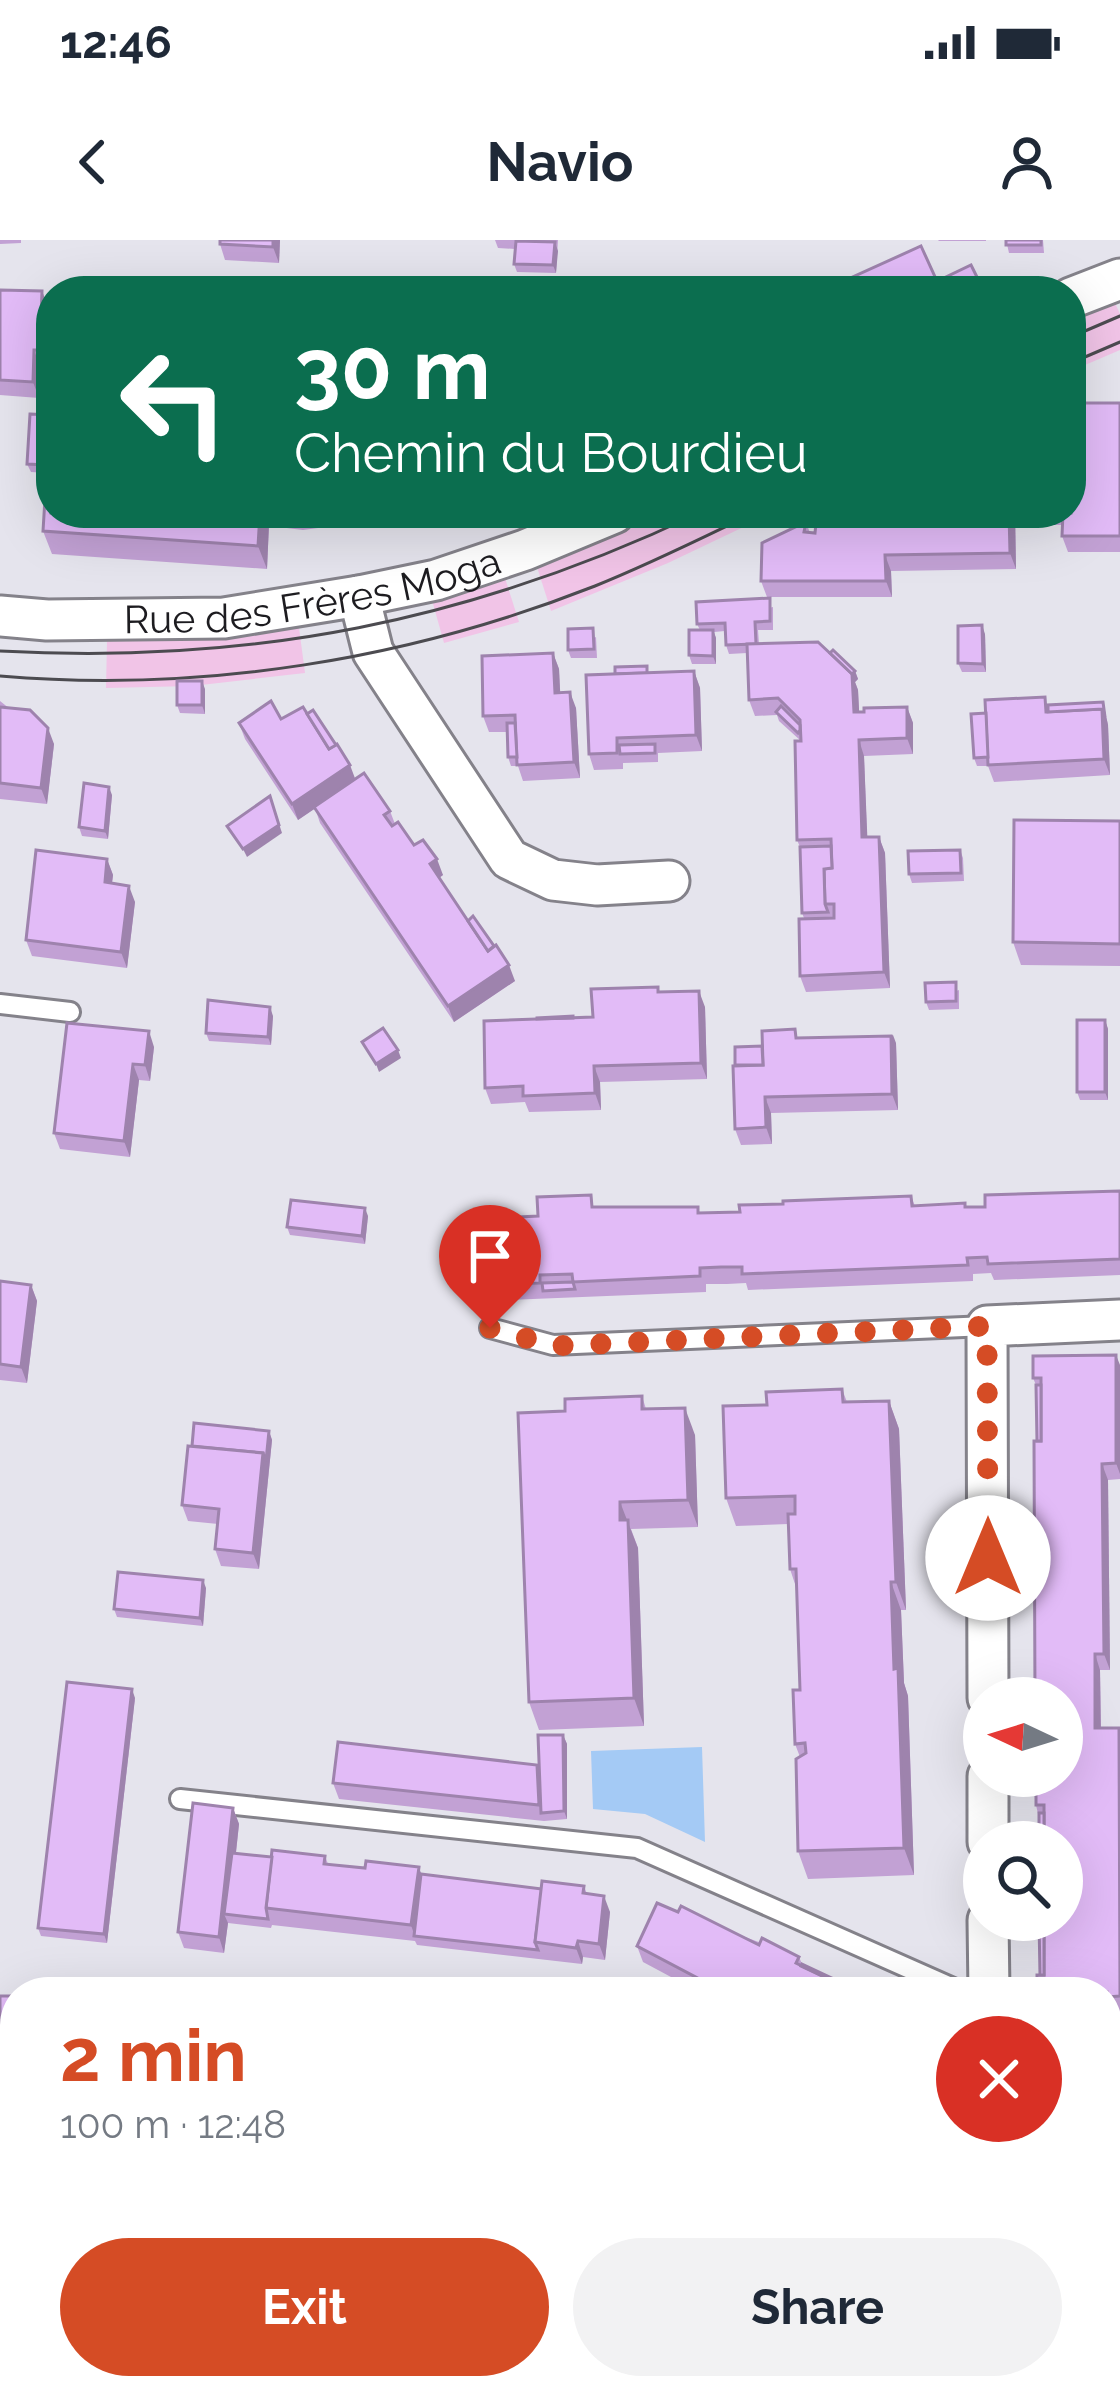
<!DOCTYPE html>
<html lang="en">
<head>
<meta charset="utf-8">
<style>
  :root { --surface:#fff; --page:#f2f2f3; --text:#1f2937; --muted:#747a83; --accent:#d54c25 }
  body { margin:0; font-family:Raleway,sans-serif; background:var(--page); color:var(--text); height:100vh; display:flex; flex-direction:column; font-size:45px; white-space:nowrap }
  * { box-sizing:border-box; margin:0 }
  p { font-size:39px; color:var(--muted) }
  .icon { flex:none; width:66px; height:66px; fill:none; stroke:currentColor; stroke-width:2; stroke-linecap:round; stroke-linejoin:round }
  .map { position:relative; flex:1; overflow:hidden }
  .sheet { position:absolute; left:0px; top:1737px; width:1122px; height:423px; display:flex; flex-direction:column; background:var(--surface); border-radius:48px 48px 0 0; box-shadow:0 12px 48px #0002 }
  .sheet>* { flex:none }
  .top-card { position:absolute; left:36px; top:36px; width:1050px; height:252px; border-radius:48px; box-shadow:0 12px 48px #0002; background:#0b6e4f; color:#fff; overflow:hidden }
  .needle { width:78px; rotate:274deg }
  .controls { position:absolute; left:963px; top:1437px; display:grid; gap:24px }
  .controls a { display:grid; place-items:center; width:120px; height:120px; border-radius:50%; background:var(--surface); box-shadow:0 12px 48px #0002; font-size:60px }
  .pin { position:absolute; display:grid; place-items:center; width:102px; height:102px; color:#fff; margin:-123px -51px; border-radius:50% 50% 50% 0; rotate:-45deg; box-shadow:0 0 12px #0007 }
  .pin .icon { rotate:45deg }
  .me { position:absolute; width:132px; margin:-66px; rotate:0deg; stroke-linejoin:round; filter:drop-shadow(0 0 9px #0008) }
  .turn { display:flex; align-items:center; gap:42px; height:252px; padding:0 60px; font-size:54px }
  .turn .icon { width:156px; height:156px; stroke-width:2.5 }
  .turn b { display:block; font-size:84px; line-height:102px }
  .round { display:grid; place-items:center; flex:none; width:126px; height:126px; border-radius:63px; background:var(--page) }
  .overview { display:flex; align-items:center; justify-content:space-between; height:204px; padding:0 60px }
  h1 { font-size:72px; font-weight:700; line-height:90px; color:var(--accent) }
  .primary-button { display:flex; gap:24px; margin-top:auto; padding:24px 60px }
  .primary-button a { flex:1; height:138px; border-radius:72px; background:var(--accent); color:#fff; font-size:48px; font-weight:700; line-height:138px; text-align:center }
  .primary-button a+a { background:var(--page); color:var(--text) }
  .status { display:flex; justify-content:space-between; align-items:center; height:84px; padding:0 60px; background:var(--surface); direction:ltr }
  .status svg { height:33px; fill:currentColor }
  header { display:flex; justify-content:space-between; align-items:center; height:156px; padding:0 60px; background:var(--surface); font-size:54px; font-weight:700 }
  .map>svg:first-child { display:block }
  .built { fill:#dad7e7 }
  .green { fill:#f1c4e7 }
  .water { fill:#a4caf5 }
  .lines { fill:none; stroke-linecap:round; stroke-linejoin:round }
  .lane-casing { stroke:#84828a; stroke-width:24 }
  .street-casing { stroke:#84828a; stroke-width:45 }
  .lane { stroke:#fff; stroke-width:18 }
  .street { stroke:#fff; stroke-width:39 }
  .tram { stroke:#4c4b50; stroke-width:3 }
  .wall { fill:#c2a1d4 }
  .shaded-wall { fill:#9e83ad }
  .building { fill:#e2bbf7; stroke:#9e83ad; stroke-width:3 }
  .route { stroke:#d54c25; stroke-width:21; stroke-dasharray:0 37.8 }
  .labels { text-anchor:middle; stroke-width:9; stroke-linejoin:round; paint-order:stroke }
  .street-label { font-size:39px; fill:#1d1c20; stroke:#e5e4ed }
</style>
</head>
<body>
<div class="status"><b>12:46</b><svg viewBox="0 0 49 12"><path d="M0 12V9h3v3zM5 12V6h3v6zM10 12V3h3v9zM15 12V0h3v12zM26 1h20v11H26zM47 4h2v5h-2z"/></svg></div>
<header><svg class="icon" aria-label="back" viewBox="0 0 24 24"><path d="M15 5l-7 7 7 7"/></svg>Navio<svg class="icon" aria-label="person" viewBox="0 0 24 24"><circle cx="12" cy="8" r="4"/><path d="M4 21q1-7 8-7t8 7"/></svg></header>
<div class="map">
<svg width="1120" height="2159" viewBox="0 0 1120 2159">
  <rect width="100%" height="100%" fill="#e5e4ed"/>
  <polygon class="built" points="1107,2050 1120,2051 1120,2159 378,2159 451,2145 1107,2145"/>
  <g class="green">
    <polygon points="1115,63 1120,74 1120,110 1071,131 1071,82"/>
    <polygon points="668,273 773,273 668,323 551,371 537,327"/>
    <polygon points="505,338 519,382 444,403 432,360"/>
    <polygon points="299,388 305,433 192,446 106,448 107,401 199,399"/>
  </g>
  <polygon class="water" points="702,1507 705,1602 645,1574 593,1569 591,1511"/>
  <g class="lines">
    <g class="lane-casing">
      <g id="lane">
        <polyline points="0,764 70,772"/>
        <polyline points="490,1088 553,1105 987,1086"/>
        <polyline points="180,1559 637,1608 962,1752"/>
        <polyline points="1107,1907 1120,1879"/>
        <polyline points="134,2159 232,2145"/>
      </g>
    </g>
    <g class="street-casing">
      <g id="street">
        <polyline points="1071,58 1120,39"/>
        <polyline points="359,356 373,412 509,619 553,640 597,645 669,641"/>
        <path id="s1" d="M0,376L47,380L224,378L359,356L436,340L525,310L614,273"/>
        <polyline points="988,1458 987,1086 1120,1080"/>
        <polyline points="988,1536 988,1602"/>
        <polyline points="988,1680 989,1752"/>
        <polyline points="1107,1838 1120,1839"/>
      </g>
    </g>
    <use href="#lane" class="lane"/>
    <use href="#street" class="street"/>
    <g class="tram">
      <polyline points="1071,97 1120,76"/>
      <polyline points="1071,123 1120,102"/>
      <path d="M0,411C251,425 472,381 699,273"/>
      <path d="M0,436C202,453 407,420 595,346C650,324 702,298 754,273"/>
    </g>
  </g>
  <g class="wall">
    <polygon points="0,0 21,0 21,3 0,4"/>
    <polygon points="280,0 279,23 225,20 220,4"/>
    <polygon points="495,0 558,0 556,33 517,32 514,24 515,9 498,8"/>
    <polygon points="938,0 986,0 986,1 939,1"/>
    <polygon points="1006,0 1043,0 1044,13 1009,13"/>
    <polygon points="979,41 982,50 980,51 952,51"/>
    <polygon points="0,50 42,51 48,67 45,126 40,126 39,158 0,155"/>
    <polygon points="1120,163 1120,312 1068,312 1062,296 1063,285 1039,285 1035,273 1071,273"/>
    <polygon points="50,175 51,273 325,273 318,275 318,288 303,290 270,286 269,284 267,329 52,314 43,291 47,233 31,232 27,224"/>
    <polygon points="1015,273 1016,329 891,331 892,357 767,357 761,341 806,282 810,293 815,293 863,282"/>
    <polygon points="773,367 773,390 758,390 759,404 830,413 855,431 858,439 855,442 858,450 859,472 907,467 913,483 913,514 864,516 867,597 879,597 885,613 890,748 806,752 800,736 804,678 802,673 800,607 797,600 801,501 779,481 777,475 755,476 749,460 747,413 729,414 726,405 725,391 714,392 716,398 716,424 692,424 689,415 700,390 697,384"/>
    <polygon points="985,394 986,432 962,432 958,423"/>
    <polygon points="596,397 597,418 571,418 568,410"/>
    <polygon points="553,413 559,429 560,453 576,468 580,538 523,541 518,526 511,526 508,517 507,492 489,492 483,476"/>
    <polygon points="694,431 700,448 702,511 658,513 658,522 623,523 623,529 594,530 589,514 649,433"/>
    <polygon points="205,449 205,474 180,473 177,465"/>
    <polygon points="0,461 54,504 47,564 0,559"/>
    <polygon points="1103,462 1108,485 1110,535 994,542 988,526 977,526 974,518 1048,465"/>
    <polygon points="281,479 355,539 390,571 395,584 443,635 439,638 468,681 515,741 454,782 320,583 315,568 298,580 245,499 239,483"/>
    <polygon points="112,555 108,599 82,596 79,587"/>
    <polygon points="1120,581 1120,726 1021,725 1013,702"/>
    <polygon points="960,610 963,618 964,641 912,643 909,634"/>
    <polygon points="107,619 113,635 112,643 135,662 127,728 32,716 26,700"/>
    <polygon points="959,750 959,769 929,770 926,762"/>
    <polygon points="662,752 705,767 707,839 600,842 601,870 529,872 525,862 491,864 485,848 573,778 593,777"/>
    <polygon points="273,776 271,805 209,801 206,793"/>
    <polygon points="1105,780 1108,789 1108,860 1080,860 1077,852"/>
    <polygon points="67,783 154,807 150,841 139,840 130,917 60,909 54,893"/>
    <polygon points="797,797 896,803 898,870 771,873 772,904 741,905 735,889 735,825"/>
    <polygon points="1120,951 1120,1035 994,1040 991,1033 973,1034 973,1041 748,1050 746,1043 727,1044 706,1044 706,1052 505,1060 502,1053 482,1052 476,1036 498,985 596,967 701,973 740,972 783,964 911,956 915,966 965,963 966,967 985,967"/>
    <polygon points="368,976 365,1004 290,995 287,987"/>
    <polygon points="0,1041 31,1045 37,1061 27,1143 0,1140"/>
    <polygon points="1120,1125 1120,1239 1108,1240 1110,1430 1100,1430 1101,1488 1120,1490 1120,1773 1107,1773 1107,1752 1040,1735 1062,1680 1036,1565 1062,1536 1037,1201 1036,1145 1033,1138"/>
    <polygon points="842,1149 847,1162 889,1161 899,1189 906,1370 901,1370 904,1443 908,1456 914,1635 808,1639 798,1611 800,1517 795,1504 800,1450 797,1350 790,1329 788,1284 736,1286 726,1258 767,1165"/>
    <polygon points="642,1156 646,1169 695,1195 698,1287 631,1289 638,1308 644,1486 539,1490 529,1462 565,1171"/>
    <polygon points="269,1191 272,1200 259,1329 221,1326 215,1309 218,1284 188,1281 182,1265"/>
    <polygon points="206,1348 203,1386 117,1377 114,1369"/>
    <polygon points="135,1458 107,1703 41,1696 38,1688"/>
    <polygon points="563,1495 567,1504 567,1579 544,1581 339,1559 333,1543 540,1532"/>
    <polygon points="233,1568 239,1584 236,1613 272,1617 325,1616 328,1624 542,1649 584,1646 587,1654 610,1672 605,1720 583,1717 582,1724 417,1705 415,1701 272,1685 271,1688 228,1683 224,1713 184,1708 178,1692"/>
    <polygon points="678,1672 799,1717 802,1724 855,1749 699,1752 643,1722 637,1706"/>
    <rect x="0" y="1756" width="15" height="76"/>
  </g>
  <g class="shaded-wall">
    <polygon points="273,0 280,0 279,23 273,7"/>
    <polygon points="555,2 558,11 556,33 553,25"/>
    <polygon points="42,51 48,67 45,126 40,110"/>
    <polygon points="34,110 40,126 39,158 33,142"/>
    <polygon points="260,273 265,273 269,284 267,329 258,306"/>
    <polygon points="1009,273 1015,273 1016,329 1010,313"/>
    <polygon points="885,315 891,331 892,357 886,341"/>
    <polygon points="982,385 985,394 986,432 983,424"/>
    <polygon points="713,390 716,398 716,424 713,416"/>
    <polygon points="553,413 559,429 561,469 555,453"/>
    <polygon points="694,431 700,448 702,511 696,495"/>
    <polygon points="855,431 858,439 855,442 858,450 860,488 854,472 850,437"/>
    <polygon points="202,441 205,449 205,474 202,465"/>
    <polygon points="570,452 576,468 580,538 574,522"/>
    <polygon points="1103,462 1108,485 1110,535 1104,519"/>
    <polygon points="907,467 913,483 913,514 907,498"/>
    <polygon points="48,488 54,504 47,564 41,548"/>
    <polygon points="859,500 864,516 868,613 862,597"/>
    <polygon points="350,525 356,541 298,580 292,564"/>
    <polygon points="109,547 112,555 108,599 105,591"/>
    <polygon points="270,556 282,593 247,617 243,609"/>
    <polygon points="879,597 885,613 890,748 884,732"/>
    <polygon points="107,619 113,635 110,658 105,642"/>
    <polygon points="437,619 443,635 436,640 430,624"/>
    <polygon points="129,646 135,662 127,728 121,712"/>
    <polygon points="509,725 515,741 454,782 448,766"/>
    <polygon points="699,751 705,767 707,839 701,823"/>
    <polygon points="270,767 273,776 271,805 268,797"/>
    <polygon points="1105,780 1108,789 1108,860 1105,852"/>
    <polygon points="149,791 154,807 150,841 145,825"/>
    <polygon points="893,795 896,803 898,870 892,854 891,796"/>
    <polygon points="398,810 401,818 379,832 376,824"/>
    <polygon points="133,824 139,840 130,917 124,901"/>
    <polygon points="594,826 600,842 601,870 595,853"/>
    <polygon points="765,857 771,873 772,904 766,887"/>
    <polygon points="365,968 368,976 365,1004 362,996"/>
    <polygon points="31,1045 37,1061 27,1143 21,1127"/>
    <polygon points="1116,1115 1120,1125 1120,1234 1116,1223"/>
    <polygon points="889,1161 899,1189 906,1370 896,1342"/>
    <polygon points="685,1168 695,1195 698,1287 688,1260"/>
    <polygon points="269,1191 272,1200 259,1329 253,1313 263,1213"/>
    <polygon points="1102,1224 1108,1240 1110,1430 1104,1414"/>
    <polygon points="620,1262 638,1308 644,1486 634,1458"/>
    <polygon points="203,1340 206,1348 203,1386 200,1378"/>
    <polygon points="891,1342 901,1370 904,1443 908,1456 914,1635 904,1608"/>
    <polygon points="1095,1414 1100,1430 1101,1505 1095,1488"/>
    <polygon points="132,1449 135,1458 107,1703 104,1694"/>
    <polygon points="563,1495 567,1504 567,1579 564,1571"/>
    <polygon points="233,1568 239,1584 229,1675 224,1674 228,1683 224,1713 219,1697"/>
    <polygon points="419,1627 424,1643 415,1697 411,1685"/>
    <polygon points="604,1656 610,1672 605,1720 599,1704"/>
    <polygon points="578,1701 583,1717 582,1724 576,1708"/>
  </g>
  <g class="building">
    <polygon points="220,0 273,0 273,7 220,4"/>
    <rect x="1006" y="0" width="35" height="5"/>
    <polygon points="516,1 555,2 553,25 514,24"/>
    <polygon points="921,6 941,50 838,51 835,45"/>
    <polygon points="971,25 979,41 958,51 952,51 946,37"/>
    <polygon points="0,50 42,51 40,110 34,110 33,142 0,140"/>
    <polygon points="51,161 51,273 260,273 258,306 43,291"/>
    <polygon points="1071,163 1120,163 1120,296 1062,296 1063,273 1071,273"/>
    <polygon points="30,174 50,175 47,225 27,224"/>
    <polygon points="865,273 1009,273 1010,313 885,315 886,341 761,341 762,303 806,282 804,292 815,293 816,283 863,282"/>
    <polygon points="770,358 770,381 755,382 756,404 726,405 725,383 697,384 696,362"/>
    <polygon points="982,385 983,424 958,423 958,386"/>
    <polygon points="593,388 594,409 568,410 568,389"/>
    <polygon points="689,390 713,390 713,416 689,415"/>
    <polygon points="818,402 852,434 854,472 864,472 864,468 907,467 907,498 859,500 862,597 879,597 884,732 800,736 799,679 834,678 834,664 825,664 824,629 832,628 831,599 797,600 795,501 801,501 800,480 778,458 749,460 747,404"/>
    <polygon points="833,410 855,431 852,434 830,413"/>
    <polygon points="553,413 555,453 570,452 574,522 517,525 515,475 483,476 482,416"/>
    <polygon points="647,426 647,433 615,434 615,427"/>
    <polygon points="694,431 696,495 617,498 617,513 589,514 586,435"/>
    <rect x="177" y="441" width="25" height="24"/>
    <polygon points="1045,457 1046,472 1102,469 1104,519 988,525 985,460"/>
    <polygon points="271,461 281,479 303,467 329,509 337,504 350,525 292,564 239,483"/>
    <polygon points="1103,462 1105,477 1102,469 1048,472 1048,465"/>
    <polygon points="781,466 800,485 800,490 798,493 776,472"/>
    <polygon points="0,467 30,470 48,488 41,548 0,543"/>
    <polygon points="313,470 336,505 329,509 307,474"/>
    <polygon points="986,473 988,517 974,518 971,474"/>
    <polygon points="507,483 515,483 517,517 508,517"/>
    <polygon points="655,504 655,513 620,514 619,505"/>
    <polygon points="364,533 390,571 384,575 392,586 398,582 414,605 423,600 437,619 430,624 488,711 496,705 509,725 448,766 314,567"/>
    <polygon points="84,543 109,547 105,591 79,587"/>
    <polygon points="270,556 279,585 243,609 227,586"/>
    <polygon points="1014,580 1120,581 1120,704 1013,702"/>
    <polygon points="831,606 832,628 824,629 825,664 828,672 802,673 800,607"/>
    <polygon points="36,610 107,619 105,642 129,646 121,712 26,700"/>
    <polygon points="960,610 961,633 909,634 908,611"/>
    <polygon points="473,676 494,706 488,711 468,681"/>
    <polygon points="956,742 956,761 926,762 925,743"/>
    <polygon points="658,747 658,752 699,751 701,823 594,826 595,853 523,856 523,846 485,848 484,781 593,777 591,749"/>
    <polygon points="208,760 270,767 268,797 206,793"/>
    <polygon points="573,776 573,778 537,779 537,778"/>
    <rect x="1077" y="780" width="28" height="72"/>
    <polygon points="67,783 149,791 145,825 133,824 124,901 54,893"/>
    <polygon points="383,788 398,810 376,824 362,802"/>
    <polygon points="795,789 796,798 891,796 892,854 765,857 766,887 735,889 733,826 763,825 762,791"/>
    <polygon points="762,806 763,825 735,825 735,807"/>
    <polygon points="1120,951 1120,1019 988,1024 987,1017 967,1018 968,1025 742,1034 742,1027 721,1027 700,1028 700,1036 573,1042 572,1034 540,1035 540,1043 499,1044 498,1037 476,1036 476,985 498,985 497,978 538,976 537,957 591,955 592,967 698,967 698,973 740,972 739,965 783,964 783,961 911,956 912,966 965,963 965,967 985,967 985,955"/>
    <polygon points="291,960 365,968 362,996 287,987"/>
    <polygon points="0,1041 31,1045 21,1127 0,1124"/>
    <polygon points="573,1042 575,1049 543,1051 542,1043"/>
    <polygon points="1116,1115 1116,1223 1102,1224 1104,1414 1095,1414 1095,1488 1119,1488 1120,1756 1107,1757 1107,1752 1037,1752 1037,1735 1044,1735 1044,1680 1062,1680 1062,1602 1044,1602 1044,1565 1036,1565 1036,1536 1062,1536 1062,1458 1035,1458 1034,1201 1041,1201 1041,1138 1033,1138 1033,1116"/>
    <polygon points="1036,1145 1041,1145 1041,1201 1037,1201"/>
    <polygon points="842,1149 843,1162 889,1161 896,1342 891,1342 894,1429 898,1428 904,1608 798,1611 796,1519 806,1513 805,1503 795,1504 793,1450 800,1450 796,1329 790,1329 788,1274 795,1274 795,1256 726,1258 723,1166 767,1165 766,1152"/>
    <polygon points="642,1156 642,1169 685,1168 688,1260 620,1262 620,1280 628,1280 634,1458 529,1462 518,1173 565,1171 565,1159"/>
    <polygon points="194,1183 269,1191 266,1221 263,1213 192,1206"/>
    <polygon points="188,1206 263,1213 253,1313 215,1309 219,1269 182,1265"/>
    <polygon points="118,1332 203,1340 200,1378 114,1369"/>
    <polygon points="67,1442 132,1449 104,1694 38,1688"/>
    <polygon points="538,1495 563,1495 564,1571 541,1573"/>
    <polygon points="338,1502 537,1525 539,1565 333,1543"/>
    <polygon points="193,1563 233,1568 219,1697 178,1692"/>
    <rect x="1039" y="1573" width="5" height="29"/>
    <polygon points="272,1610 325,1616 324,1624 365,1628 366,1621 419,1627 411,1685 266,1668"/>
    <polygon points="232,1613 272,1617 266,1668 268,1679 224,1674"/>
    <polygon points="421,1634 542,1649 535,1702 538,1710 414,1696"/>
    <polygon points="542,1641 584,1646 583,1653 604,1656 599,1704 578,1701 576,1708 535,1702"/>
    <polygon points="657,1663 678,1672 681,1666 759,1705 762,1698 799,1717 796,1723 854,1751 858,1744 875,1752 700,1752 705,1742 637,1706"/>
    <polygon points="1039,1680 1044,1680 1044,1735 1040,1735"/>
    <polygon points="802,1724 855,1749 854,1751 801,1726"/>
    <rect x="0" y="1756" width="15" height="60"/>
  </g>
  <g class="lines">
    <polyline class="route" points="490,1088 554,1106 987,1086 988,1318"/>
  </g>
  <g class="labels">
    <g class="street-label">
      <text dy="14" stroke="none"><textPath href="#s1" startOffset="315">Rue des Frères Moga</textPath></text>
    </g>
  </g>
</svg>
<div class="controls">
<a><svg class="needle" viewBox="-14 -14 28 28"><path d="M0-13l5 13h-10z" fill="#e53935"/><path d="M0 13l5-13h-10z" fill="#747a83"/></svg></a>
<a><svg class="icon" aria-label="search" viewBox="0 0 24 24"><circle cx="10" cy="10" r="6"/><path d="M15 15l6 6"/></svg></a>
</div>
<div class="pin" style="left:490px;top:1088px;background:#d93025"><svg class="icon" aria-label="arrive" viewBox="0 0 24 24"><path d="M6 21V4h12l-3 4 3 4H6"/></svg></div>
<svg class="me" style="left:988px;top:1318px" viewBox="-20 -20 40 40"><circle r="19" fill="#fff"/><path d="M0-13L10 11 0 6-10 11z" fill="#d54c25"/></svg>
<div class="top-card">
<div class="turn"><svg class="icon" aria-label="left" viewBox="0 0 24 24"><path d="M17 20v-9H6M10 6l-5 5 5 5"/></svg><div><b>30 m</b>Chemin du Bourdieu</div></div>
</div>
<section class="sheet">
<div class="overview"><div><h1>2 min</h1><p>100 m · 12:48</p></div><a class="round" style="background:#d93025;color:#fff"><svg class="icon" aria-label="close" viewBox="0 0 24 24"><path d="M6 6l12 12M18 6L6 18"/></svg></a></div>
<div class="primary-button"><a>Exit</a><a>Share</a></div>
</section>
</div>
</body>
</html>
